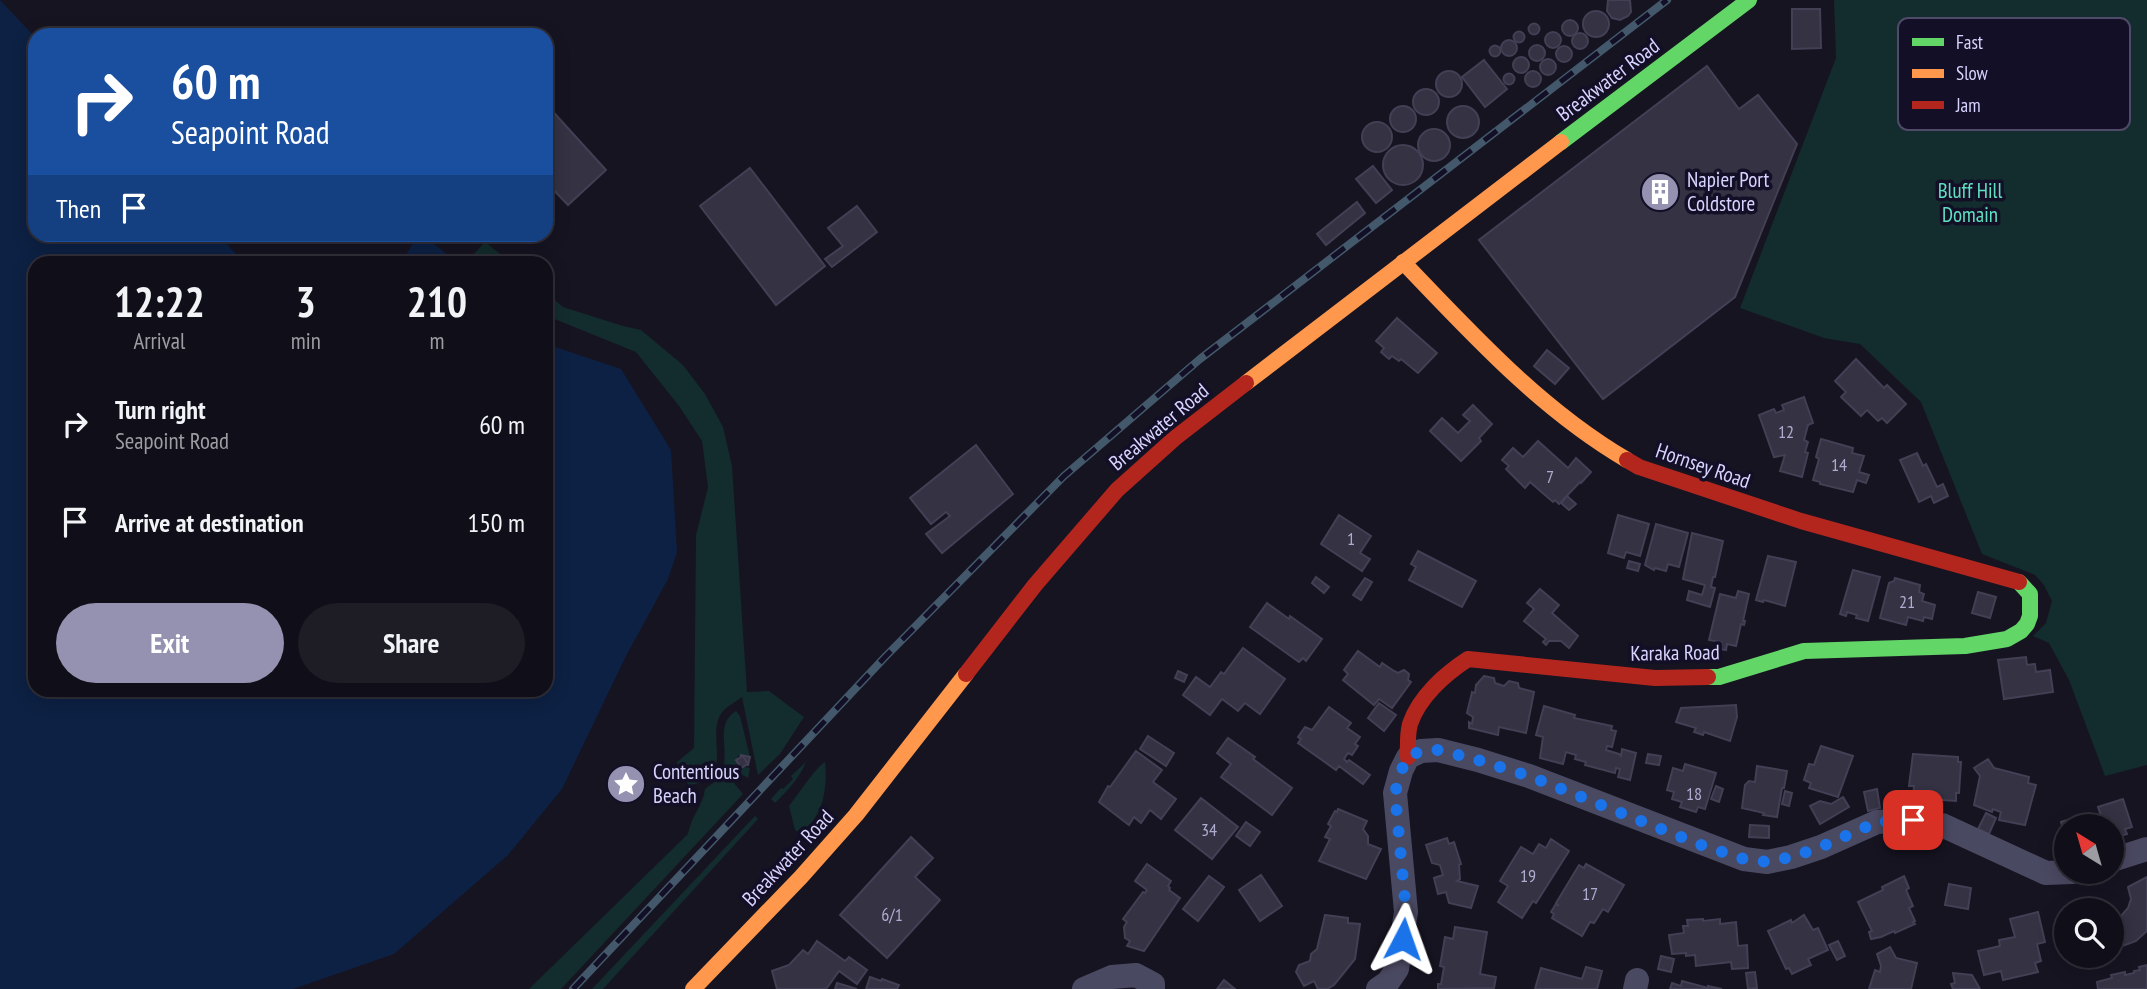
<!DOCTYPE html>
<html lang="en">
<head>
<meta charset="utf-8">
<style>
  :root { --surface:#100f19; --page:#1e1d26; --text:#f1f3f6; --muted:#9c9ca2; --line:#302f38; --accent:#9591b1 }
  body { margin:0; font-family:"PT Sans Narrow",sans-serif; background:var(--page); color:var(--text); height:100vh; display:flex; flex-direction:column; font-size:26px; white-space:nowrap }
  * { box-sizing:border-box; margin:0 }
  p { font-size:23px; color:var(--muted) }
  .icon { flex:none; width:38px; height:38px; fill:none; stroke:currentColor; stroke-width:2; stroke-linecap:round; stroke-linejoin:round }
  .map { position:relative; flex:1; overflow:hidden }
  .sheet { position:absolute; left:28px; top:256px; width:525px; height:441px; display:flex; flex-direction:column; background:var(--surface); border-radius:21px; box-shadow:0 4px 18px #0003,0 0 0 2px var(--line) }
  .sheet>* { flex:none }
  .top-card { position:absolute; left:28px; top:28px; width:525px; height:214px; border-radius:21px; box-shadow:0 4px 18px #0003,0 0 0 2px var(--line); background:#1a4fa0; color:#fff; overflow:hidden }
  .needle { width:46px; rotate:323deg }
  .controls { position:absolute; left:2054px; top:814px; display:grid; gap:14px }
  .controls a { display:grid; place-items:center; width:70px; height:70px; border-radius:50%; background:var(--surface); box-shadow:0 4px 18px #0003,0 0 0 2px var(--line); font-size:35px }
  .pin { position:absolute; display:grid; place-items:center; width:60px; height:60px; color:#fff; margin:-30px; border-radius:14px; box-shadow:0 4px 10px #0006 }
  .me { position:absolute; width:77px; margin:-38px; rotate:4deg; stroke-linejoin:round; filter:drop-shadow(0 0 5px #0008) }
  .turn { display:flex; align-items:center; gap:24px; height:147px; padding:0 28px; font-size:32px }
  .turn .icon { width:91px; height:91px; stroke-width:2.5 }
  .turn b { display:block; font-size:49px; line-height:60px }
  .then { display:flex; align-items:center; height:66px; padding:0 28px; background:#0003; gap:14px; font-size:26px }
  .eta { display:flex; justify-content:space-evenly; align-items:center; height:119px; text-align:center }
  .eta b { font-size:42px; font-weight:700; line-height:49px }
  .action { display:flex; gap:14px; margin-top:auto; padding:14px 28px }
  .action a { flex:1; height:80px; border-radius:42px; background:var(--accent); color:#fff; font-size:28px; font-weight:700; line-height:80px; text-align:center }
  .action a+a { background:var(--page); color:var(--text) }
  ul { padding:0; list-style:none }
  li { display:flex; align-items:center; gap:21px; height:98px; padding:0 28px }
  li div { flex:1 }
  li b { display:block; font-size:26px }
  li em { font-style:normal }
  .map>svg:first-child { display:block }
  .green { fill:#132c2d }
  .water { fill:#0d2144 }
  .building { fill:#343243; stroke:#433f54; stroke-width:2 }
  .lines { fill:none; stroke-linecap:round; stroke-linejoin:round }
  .street { stroke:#4a4962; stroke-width:24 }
  .fast { stroke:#63d668; stroke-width:16 }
  .slow { stroke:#ff974d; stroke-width:16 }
  .jam { stroke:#b3261e; stroke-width:16 }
  .rail-casing { stroke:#43596b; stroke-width:8 }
  .rail { stroke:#130f26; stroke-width:5; stroke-dasharray:16; stroke-linecap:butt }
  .route { stroke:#1a73e8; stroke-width:12; stroke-dasharray:0 21.6 }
  .labels { text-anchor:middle; stroke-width:7; stroke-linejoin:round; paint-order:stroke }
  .number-label { font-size:18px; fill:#b0acd0 }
  .street-label { font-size:21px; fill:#d9d4ff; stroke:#130f26 }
  .poi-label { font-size:21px; fill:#d9d4ff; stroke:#130f26; text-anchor:start }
  .park-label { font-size:21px; fill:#5fe0c0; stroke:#130f26 }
  .key { fill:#130f26; stroke:#4e4a67; stroke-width:2 }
  .key-label { font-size:19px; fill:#d9d4ff }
</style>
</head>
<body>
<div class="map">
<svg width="2147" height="989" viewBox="0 0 2147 989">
  <rect width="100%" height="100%" fill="#161421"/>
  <g class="green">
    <polygon points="1834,0 2147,0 2147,765 2105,776 2069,680 2049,643 2033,636 2046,623 2052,601 2044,585 2035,575 1982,554 1921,402 1860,344 1824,338 1740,308 1836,58"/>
    <polygon points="485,242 510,262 482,262 473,255"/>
    <path d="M546,292L563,307L623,326L641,330L683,365L705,394L723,427L732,466L747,692L769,691L804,717L780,754L758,775L742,697C737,701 729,705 724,710C702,733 739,778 689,785L678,771L677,762L694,748L696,535L708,487L702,441L679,406L636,352L547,316Z"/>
    <path d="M736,711L740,716L750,757L741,755L738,756L737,765L750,768L748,778L743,775L734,783L743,794L561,989H529L688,834C691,816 703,806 705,789C709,786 715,782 718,778C735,757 711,726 736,711Z"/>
    <path d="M806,762C799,779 788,790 775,803L771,799L781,788L783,789L793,779L791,776Z"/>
    <path d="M825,762C828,787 823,819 800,833L795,830L789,806C798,795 815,768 825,762Z"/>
    <polygon points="755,816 758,819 603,989 592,989"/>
  </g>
  <g class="water">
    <polygon points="0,0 35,37 35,234 218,235 244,262 35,262 35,690 546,690 546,341 549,345 621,369 671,450 677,552 668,579 625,658 562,789 508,855 394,954 293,989 0,989"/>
    <polygon points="425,237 457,262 402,262 416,238"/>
  </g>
  <g class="building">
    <polygon points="1608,0 1630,0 1631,12 1628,16 1620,20 1612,18 1607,11"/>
    <polygon points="1792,9 1820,9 1821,48 1792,49"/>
    <circle cx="1596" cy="24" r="13"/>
    <circle cx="1570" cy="28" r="8"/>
    <circle cx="1534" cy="29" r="5.5"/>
    <circle cx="1519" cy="37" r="5.5"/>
    <circle cx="1553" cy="40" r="8"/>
    <circle cx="1580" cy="41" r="8"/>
    <circle cx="1509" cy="48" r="8"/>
    <circle cx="1537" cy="53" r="8"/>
    <circle cx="1495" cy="51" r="5.5"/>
    <circle cx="1564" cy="54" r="8"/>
    <circle cx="1521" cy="65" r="8"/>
    <circle cx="1548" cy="67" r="8"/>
    <polygon points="1484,60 1507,89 1485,107 1462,77"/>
    <polygon points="1707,66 1739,109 1758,95 1797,144 1735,297 1603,399 1479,240"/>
    <circle cx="1533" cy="79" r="8"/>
    <circle cx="1449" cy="84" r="13"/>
    <circle cx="1509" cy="79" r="5.5"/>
    <circle cx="1426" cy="102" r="13"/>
    <polygon points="546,104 606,170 568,205 546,182"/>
    <circle cx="1463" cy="122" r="16"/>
    <circle cx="1403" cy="119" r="13"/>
    <circle cx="1377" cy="137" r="15"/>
    <circle cx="1434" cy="145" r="16"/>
    <circle cx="1403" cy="165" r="20"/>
    <polygon points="1373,166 1392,190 1376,203 1356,179"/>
    <polygon points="750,168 825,266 776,305 700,206"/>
    <polygon points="1357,202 1365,213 1326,245 1317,234"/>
    <polygon points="857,206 877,232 832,267 825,259 843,246 828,228"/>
    <polygon points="1397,318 1437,353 1418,373 1401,359 1399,361 1392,356 1389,359 1381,352 1384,348 1376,341"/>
    <polygon points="1547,350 1569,368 1555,384 1534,366"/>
    <polygon points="1856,359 1884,388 1887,385 1906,404 1887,423 1882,418 1878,421 1867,410 1861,416 1841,397 1846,392 1835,381"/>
    <polygon points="1804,397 1813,423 1808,425 1804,440 1808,442 1805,452 1808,453 1802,477 1780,471 1785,455 1774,457 1759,415 1774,409 1776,413 1784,410 1782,405"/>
    <polygon points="1473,405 1492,424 1479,438 1481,441 1461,461 1430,431 1442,418 1458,433 1470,421 1463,415"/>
    <polygon points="1821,439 1853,448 1852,453 1864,456 1859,472 1869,475 1866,483 1857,480 1853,492 1820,484 1820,482 1813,480 1819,459 1816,457"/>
    <polygon points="1538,441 1568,468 1576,458 1591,472 1581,483 1580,482 1559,504 1555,500 1553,502 1530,482 1525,488 1506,469 1509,466 1502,460 1513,448 1523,457"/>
    <polygon points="976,445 1013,494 942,553 926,534 950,516 946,512 931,524 910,498"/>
    <polygon points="1917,453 1923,466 1926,464 1937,487 1943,484 1948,496 1934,503 1931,496 1919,502 1900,460"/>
    <polygon points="1567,496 1576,504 1569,510 1561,503"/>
    <polygon points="1339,515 1371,536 1360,553 1370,559 1362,571 1321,544"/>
    <polygon points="1618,515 1649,524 1640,556 1626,552 1624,558 1608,553"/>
    <polygon points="1656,524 1688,533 1679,567 1668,564 1666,571 1655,568 1654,570 1645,565"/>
    <polygon points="1692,533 1723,541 1715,577 1713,577 1711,587 1715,588 1710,607 1687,600 1689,591 1702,595 1705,585 1683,579"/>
    <polygon points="1418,551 1476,581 1462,607 1409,580 1416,567 1411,564"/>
    <polygon points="1768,556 1796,562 1785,606 1764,600 1763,602 1756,600"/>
    <polygon points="1629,561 1640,564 1638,571 1627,568"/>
    <polygon points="1853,570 1880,577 1868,621 1856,618 1857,615 1847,612 1846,616 1840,614"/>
    <polygon points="1316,577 1329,587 1324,593 1312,583"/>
    <polygon points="1365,578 1372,582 1361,600 1353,595"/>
    <polygon points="1895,578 1920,585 1919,592 1924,594 1922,601 1935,605 1932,619 1924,617 1923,621 1908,617 1906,625 1880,618 1889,583 1894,581"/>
    <polygon points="1540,589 1559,605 1552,613 1578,636 1569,648 1561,641 1549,641 1546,645 1543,642 1546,639 1524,621 1534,609 1527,603"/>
    <polygon points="1738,591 1749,594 1743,621 1745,621 1744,625 1741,624 1736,646 1727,644 1726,650 1720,649 1721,642 1709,640 1720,594 1736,598"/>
    <polygon points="1978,592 1996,597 1990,618 1972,613"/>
    <polygon points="1267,603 1289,619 1290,616 1322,639 1306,661 1303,658 1299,662 1250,627"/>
    <polygon points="1243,648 1285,679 1260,714 1245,703 1238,711 1222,699 1210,715 1183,695 1196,677 1210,687 1221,672 1224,674"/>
    <polygon points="1358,651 1380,667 1382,663 1394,671 1398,673 1404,670 1409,674 1408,680 1411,682 1392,708 1379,699 1374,705 1343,680 1348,674 1344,670"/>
    <polygon points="2026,657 2027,665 2035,664 2036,672 2050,670 2053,692 2004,699 1998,660"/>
    <polygon points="1178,671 1187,675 1184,682 1175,678"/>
    <polygon points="1484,676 1494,678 1495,683 1504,686 1509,681 1518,683 1519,688 1534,692 1526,733 1499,727 1498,735 1469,728 1469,722 1472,724 1473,717 1467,713 1472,692 1475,693 1476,685"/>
    <polygon points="1379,703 1396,715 1384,731 1368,718"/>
    <polygon points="1736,705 1737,717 1730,741 1704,732 1703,735 1694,732 1696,728 1676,722 1681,708"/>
    <polygon points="1544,706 1575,715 1574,718 1612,726 1611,730 1616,731 1612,747 1607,746 1606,750 1619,754 1621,756 1622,749 1636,753 1630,780 1618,777 1620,769 1616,768 1615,773 1585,765 1586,762 1575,759 1576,755 1566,752 1563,764 1540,758 1543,737 1536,735"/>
    <polygon points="1329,707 1351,723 1347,728 1360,737 1355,744 1358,746 1352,755 1348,753 1344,759 1347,762 1349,760 1370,775 1363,784 1339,766 1336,770 1298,743 1301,739 1298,737 1305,727 1312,730"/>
    <polygon points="1148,736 1174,753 1166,766 1140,749"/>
    <polygon points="1228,738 1255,757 1253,759 1292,788 1272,815 1221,777 1231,764 1217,753"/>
    <polygon points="1821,746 1853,756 1838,797 1809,788 1811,783 1804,780 1809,764 1814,765"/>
    <polygon points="1136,751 1162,770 1153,782 1176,799 1161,819 1150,810 1141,823 1134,817 1129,825 1099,802 1108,786 1110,787"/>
    <polygon points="1648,754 1661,756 1659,765 1646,763"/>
    <polygon points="1913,754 1958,757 1958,762 1961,762 1959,793 1956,793 1956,801 1913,798 1914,786 1909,786"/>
    <polygon points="741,755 750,757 748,765 739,762"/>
    <polygon points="743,756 748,764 741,768 736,760"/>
    <polygon points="1988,759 1994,768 2029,777 2028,783 2036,785 2025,825 1999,820 2001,812 1993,809 1992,812 1974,805 1980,776 1974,768"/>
    <polygon points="1685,764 1716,773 1705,809 1698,807 1696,812 1680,807 1682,802 1672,799 1674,792 1667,790 1673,768 1683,771"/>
    <polygon points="1757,766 1787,771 1784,788 1782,788 1777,817 1763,815 1764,813 1742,808 1745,785 1749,781 1755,782"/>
    <polygon points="1716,786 1723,789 1719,802 1711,799"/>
    <polygon points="1877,789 1880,808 1868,811 1864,792"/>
    <polygon points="1785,791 1792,793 1789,806 1782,804"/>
    <polygon points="1843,797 1849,807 1820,824 1810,806 1820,801 1831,804"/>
    <polygon points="1201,798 1238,827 1212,859 1175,830"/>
    <polygon points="2123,799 2132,827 2125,829 2127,834 2112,838 2112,826 2067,826 2067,840 2061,822 2083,815 2084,821 2101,816 2098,807"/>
    <polygon points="1338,809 1367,821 1363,829 1368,836 1368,844 1381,849 1366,879 1319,861 1330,839 1325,837 1331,826 1328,824 1335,811 1337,812"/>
    <polygon points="1986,813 1996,818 1989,834 1978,829"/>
    <polygon points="1246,822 1260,832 1250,846 1236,836"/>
    <polygon points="1750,825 1769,826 1769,838 1749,837"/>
    <polygon points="911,837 933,858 915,877 940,900 887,958 840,915"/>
    <polygon points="1447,838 1449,844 1454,842 1461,864 1459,865 1460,879 1457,881 1478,886 1471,908 1449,903 1446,892 1438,894 1434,878 1443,875 1440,865 1432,863 1426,845"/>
    <polygon points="1551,839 1569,851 1536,903 1533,901 1522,918 1498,902 1508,886 1500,881 1521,847 1533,854 1539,844 1546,848"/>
    <polygon points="1147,864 1171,881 1168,886 1170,888 1169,890 1180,898 1144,951 1127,946 1130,941 1125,938 1124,927 1127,922 1123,919 1143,892 1145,893 1147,890 1135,881"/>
    <polygon points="1586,864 1624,885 1608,912 1603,909 1594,923 1590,922 1582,936 1552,918 1554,914 1551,912 1556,904 1559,906 1556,903 1579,865 1584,868"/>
    <polygon points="1261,875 1282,906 1260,921 1239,890"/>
    <polygon points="1209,876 1224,887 1198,921 1183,909"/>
    <polygon points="1904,876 1909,888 1906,890 1913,906 1909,908 1915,921 1913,922 1915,924 1895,933 1894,931 1881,937 1871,939 1869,932 1872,931 1858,902 1883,890 1882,887"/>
    <polygon points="2147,877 2147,931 2136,941 2117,948 2119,952 2112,954 2112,919 2121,916 2128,908 2131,899 2128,887"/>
    <polygon points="1949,884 1971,888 1968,909 1945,905"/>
    <polygon points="2038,912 2045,942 2037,944 2041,961 2035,963 2038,972 2003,980 2001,971 1984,975 1978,951 2000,946 1999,940 2015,937 2010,919"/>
    <polygon points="1325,915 1348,918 1348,923 1360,924 1355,959 1334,985 1327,989 1318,989 1314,981 1304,986 1296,972 1299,965 1310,961 1311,954 1317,949"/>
    <polygon points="1804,915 1813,930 1818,928 1828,950 1808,959 1811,965 1792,974 1789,968 1786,969 1768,931 1791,920 1792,923"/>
    <polygon points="1703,919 1703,921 1720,919 1720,924 1736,922 1738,946 1747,945 1748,968 1732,969 1731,962 1696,966 1695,955 1686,956 1686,953 1672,954 1669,935 1684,933 1683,926 1688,926 1687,920"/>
    <polygon points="1455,927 1487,932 1480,974 1496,977 1494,988 1438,989 1438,984 1441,984 1444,967 1440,966 1445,937 1453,939"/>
    <polygon points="817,941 845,961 849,957 867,970 857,984 839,971 827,988 824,989 777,989 772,971 789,965 803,950 808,954"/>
    <polygon points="1838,941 1845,956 1837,960 1829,945"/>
    <polygon points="1890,947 1896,958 1917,963 1911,989 1869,989 1875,970 1880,972 1881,966 1877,954"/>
    <polygon points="1661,956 1674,959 1671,972 1658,969"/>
    <polygon points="2147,965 2147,989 2098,989 2097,982 2112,978 2111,975 2125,972 2125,975 2134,973 2134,971 2140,970 2139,967"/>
    <polygon points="1586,967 1602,971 1597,989 1535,989 1541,968 1582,979"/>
    <polygon points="1755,972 1757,988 1748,989 1746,973"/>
    <polygon points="1953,973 1972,975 1980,989 1953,989 1951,984 1955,983"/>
    <polygon points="870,977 881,981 882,979 899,985 897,989 866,989"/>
    <polygon points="1224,980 1235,989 1217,989"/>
    <polygon points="1682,981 1708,988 1708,986 1722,989 1670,989 1672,983 1681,986"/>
    <polygon points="837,983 857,989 835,989"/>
  </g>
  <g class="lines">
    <g class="street">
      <polyline points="2112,860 2147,849"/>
      <polyline points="1084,989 1112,977 1136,975 1153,984 1153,989"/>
      <polyline points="1378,989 1388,982 1397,969 1406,912 1395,793 1401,771 1408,757 1421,751 1438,750 1478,760 1529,776 1744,859 1767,862 1791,857 1821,847 1877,822 1913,820 1942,825 2046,873 2072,872"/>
      <polyline points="1635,989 1637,980"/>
    </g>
    <g class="fast">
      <polyline points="1561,142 1749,0"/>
      <polyline points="1708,677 1719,677 1804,651 1965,646 2007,639 2021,631 2027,624 2030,616 2030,594 2019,582"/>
    </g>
    <g class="slow">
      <path d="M1403,262C1472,334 1540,409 1627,460"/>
      <polyline points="1246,383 1561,142"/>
      <polyline points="693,989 801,877 856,815 966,674"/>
    </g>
    <g class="jam">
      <polyline points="1627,460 1639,467 1801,521 2019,582"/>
      <polyline points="966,674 1035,585 1117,490 1175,438 1246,383"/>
      <path d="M1408,757C1408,746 1407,735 1410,724C1419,697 1445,674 1468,659L1655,678L1708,677"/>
    </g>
    <g class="rail-casing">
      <polyline id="rail" points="573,989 886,656 1064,476 1200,359 1667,0"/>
    </g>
    <use href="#rail" class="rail"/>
  </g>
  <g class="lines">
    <polyline class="route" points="1403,939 1406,912 1395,793 1401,771 1408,757 1421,751 1438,750 1478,760 1529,776 1701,845 1744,859 1767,862 1791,857 1821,847 1877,822 1913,820"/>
  </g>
  <defs>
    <g id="building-disc" transform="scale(2.0125)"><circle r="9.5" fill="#9591b1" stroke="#130f26"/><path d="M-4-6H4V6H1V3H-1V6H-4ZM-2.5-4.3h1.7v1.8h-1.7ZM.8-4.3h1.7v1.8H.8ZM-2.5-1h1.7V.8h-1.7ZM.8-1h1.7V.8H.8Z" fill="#fff"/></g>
    <g id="sight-disc" transform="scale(2.0125)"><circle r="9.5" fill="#9591b1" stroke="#130f26"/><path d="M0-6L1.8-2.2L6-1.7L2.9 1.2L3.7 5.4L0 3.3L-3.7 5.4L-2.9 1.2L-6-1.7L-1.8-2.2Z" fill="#fff"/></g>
  </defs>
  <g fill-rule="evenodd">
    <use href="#building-disc" x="1660" y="192"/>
    <use href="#sight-disc" x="626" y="784"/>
  </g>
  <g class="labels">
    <g class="number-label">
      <text x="1786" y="438">12</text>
      <text x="1839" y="471">14</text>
      <text x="1550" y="483">7</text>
      <text x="1351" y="545">1</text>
      <text x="1907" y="608">21</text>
      <text x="1694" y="800">18</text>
      <text x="1209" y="836">34</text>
      <text x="1528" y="882">19</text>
      <text x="1590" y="900">17</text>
      <text x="892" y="921">6/1</text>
    </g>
    <g class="street-label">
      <text transform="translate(1608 80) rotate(-37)" y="7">Breakwater Road</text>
      <text transform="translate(1159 427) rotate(-40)" y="7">Breakwater Road</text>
      <text transform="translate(1703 466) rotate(19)" y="7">Hornsey Road</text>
      <text transform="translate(1675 653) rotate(-1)" y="7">Karaka Road</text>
      <text transform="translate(788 858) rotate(-47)" y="7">Breakwater Road</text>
    </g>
    <g class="poi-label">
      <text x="1687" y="187">Napier Port<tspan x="1687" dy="24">Coldstore</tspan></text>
      <text x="653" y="779">Contentious<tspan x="653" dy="24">Beach</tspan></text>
    </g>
    <g class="park-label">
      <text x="1970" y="198">Bluff Hill<tspan x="1970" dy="24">Domain</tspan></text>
    </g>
  </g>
  <rect x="1898" y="18" width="232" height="112" rx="10" class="key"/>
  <rect x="1912" y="38" width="32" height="8" fill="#63d668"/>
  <rect x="1912" y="69" width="32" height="9" fill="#ff974d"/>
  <rect x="1912" y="101" width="32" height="8" fill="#b3261e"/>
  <g class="key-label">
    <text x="1956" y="49">Fast</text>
    <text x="1956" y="80">Slow</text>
    <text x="1956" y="112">Jam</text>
  </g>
</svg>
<div class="controls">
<a><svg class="needle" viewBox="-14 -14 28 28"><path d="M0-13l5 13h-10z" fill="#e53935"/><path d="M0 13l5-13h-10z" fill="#9c9ca2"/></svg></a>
<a><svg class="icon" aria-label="search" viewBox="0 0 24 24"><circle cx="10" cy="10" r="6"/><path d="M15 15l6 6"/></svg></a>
</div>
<div class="pin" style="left:1913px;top:820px;background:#d93025"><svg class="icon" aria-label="arrive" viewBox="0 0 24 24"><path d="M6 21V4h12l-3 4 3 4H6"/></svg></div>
<svg class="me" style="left:1403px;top:939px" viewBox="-20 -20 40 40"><path d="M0-17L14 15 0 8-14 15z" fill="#1a73e8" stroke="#fff" stroke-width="4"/></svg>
<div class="top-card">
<div class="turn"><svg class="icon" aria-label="right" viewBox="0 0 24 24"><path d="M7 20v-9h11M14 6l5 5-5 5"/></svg><div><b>60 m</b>Seapoint Road</div></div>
<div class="then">Then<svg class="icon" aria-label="arrive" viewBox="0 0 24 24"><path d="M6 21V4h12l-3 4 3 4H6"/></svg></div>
</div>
<section class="sheet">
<div class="eta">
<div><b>12:22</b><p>Arrival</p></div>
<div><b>3</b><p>min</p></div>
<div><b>210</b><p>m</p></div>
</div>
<ul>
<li><svg class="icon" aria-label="right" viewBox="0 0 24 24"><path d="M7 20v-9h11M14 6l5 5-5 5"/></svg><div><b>Turn right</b><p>Seapoint Road</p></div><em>60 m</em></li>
<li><svg class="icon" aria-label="arrive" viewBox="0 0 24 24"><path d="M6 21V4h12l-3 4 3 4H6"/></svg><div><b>Arrive at destination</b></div><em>150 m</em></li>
</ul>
<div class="action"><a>Exit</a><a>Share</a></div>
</section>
</div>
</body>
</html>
